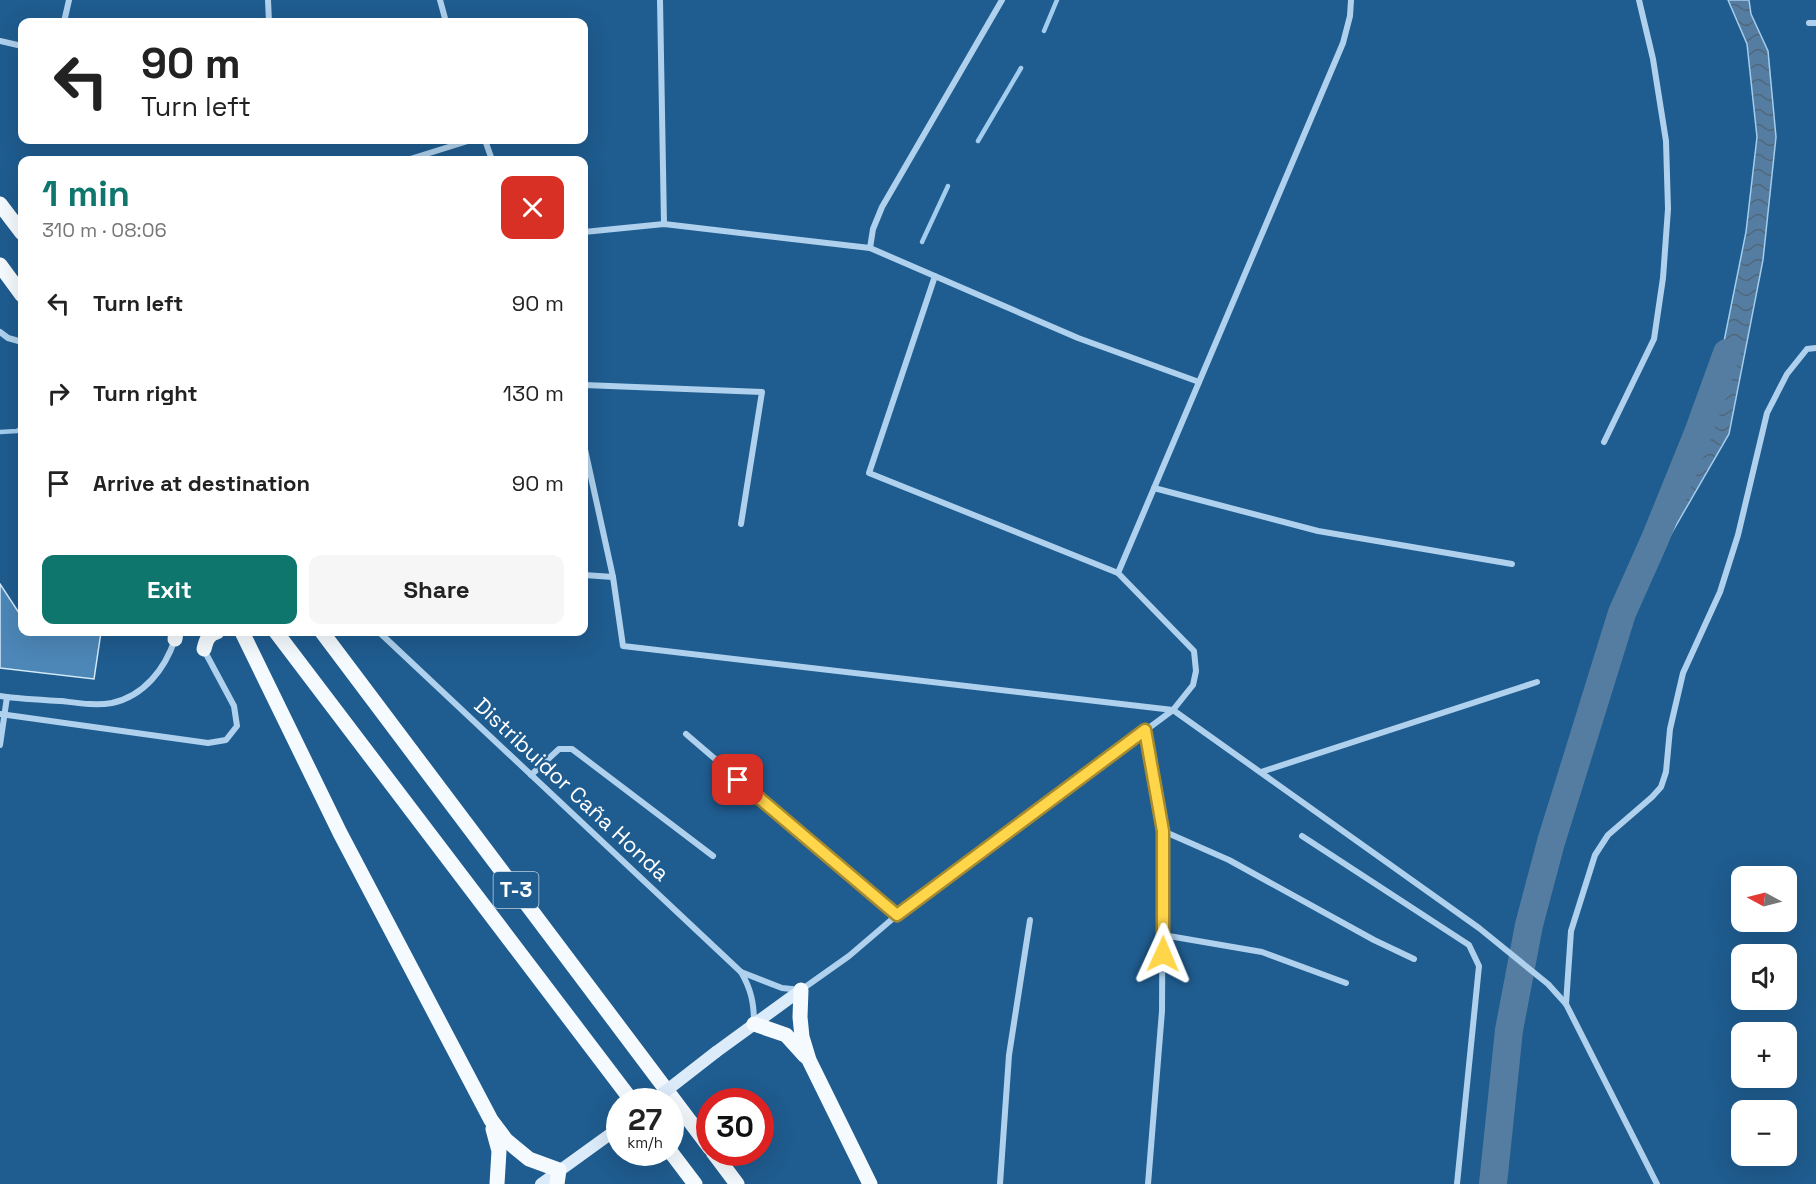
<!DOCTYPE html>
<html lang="en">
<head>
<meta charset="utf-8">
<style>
  :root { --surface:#fff; --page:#f6f6f6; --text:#222; --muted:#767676; --accent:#0f766e }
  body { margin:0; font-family:"Space Grotesk",sans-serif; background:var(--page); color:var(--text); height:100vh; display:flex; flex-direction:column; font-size:22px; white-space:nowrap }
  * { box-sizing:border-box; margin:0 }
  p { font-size:20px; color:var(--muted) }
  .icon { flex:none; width:33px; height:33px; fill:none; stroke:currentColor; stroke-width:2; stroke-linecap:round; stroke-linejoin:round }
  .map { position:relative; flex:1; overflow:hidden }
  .sheet { position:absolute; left:18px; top:156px; width:570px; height:480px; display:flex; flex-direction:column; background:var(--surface); border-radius:12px; box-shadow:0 6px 24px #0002 }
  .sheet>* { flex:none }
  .banner { position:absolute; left:18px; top:18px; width:570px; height:126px; border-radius:12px; box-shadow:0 6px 24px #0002; background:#fff; color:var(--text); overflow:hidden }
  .needle { width:39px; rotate:277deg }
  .buttons { position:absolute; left:1731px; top:866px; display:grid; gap:12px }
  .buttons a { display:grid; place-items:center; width:66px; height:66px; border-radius:12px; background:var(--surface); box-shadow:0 6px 24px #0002; font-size:30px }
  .speed { position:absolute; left:606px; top:1088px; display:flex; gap:12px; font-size:30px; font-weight:700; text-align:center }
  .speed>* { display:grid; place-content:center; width:78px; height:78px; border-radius:50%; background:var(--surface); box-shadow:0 6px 24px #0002; line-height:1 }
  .speed small { font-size:15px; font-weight:400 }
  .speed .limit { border:9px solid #d22; background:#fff; color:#111 }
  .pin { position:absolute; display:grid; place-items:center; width:51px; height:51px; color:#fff; margin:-26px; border-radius:12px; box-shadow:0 3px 9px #0006 }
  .me { position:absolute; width:66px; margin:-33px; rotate:1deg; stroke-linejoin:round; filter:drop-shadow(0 0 4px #0008) }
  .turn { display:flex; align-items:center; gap:21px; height:126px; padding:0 24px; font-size:27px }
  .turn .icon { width:78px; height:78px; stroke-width:2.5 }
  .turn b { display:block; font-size:42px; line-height:51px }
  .round { display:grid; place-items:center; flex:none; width:63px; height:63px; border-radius:12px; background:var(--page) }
  .headline { display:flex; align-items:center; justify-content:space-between; height:102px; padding:0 24px }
  h1 { font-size:36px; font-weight:700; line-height:45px; color:var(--accent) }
  .primary-button { display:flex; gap:12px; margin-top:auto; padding:12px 24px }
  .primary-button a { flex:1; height:69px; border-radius:12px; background:var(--accent); color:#fff; font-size:24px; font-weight:700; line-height:69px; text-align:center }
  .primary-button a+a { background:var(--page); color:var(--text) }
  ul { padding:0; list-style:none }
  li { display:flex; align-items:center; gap:18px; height:90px; padding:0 24px }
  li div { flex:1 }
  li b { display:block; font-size:22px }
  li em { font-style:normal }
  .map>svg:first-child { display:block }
  .water { fill:url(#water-waves); stroke:#a2cdee; stroke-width:1.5 }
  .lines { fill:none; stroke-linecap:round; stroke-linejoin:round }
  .stream { stroke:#a2cdee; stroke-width:4.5 }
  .river { stroke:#557da1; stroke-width:28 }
  .building { fill:#4c87b8; stroke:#d4e9f9; stroke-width:1.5 }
  .street { stroke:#afd1ed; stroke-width:6 }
  .secondary { stroke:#dbebf9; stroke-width:12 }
  .primary { stroke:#f5faff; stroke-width:15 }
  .secondary-bridge { stroke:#dbebf9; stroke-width:12 }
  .route-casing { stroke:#a68a30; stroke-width:15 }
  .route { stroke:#ffd54a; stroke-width:10 }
  .labels { text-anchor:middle; stroke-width:4.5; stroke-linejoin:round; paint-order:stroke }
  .shield { fill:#1f5c8f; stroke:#bccedd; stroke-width:1.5 }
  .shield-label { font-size:21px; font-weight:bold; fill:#fff }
  .street-label { font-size:22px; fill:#fff; stroke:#1f5c8f }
</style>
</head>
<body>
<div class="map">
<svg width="1816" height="1184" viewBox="0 0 1816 1184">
  <defs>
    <pattern id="water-waves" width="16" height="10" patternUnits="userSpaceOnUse" patternTransform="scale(1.5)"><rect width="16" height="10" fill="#557da1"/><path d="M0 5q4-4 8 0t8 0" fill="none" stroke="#51677b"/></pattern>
  </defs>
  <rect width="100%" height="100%" fill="#1f5c8f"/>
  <polygon class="water" points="1728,0 1749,0 1751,14 1768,51 1776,137 1763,260 1729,434 1645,579 1707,426 1746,232 1757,137 1747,44"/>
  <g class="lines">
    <g class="stream">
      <polyline points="1044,31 1057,0"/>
      <polyline points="978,141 1021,68"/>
      <polyline points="922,242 948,186"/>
      <polyline points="0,432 17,431 22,428"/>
    </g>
    <polyline class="river" points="1493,1184 1509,1030 1529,925 1551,842 1622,613 1655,539 1698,433 1727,353"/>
  </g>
  <polygon class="building" points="0,584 19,613 22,613 22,632 101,632 94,679 0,668"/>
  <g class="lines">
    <g class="street">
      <polyline points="268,0 269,22"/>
      <polyline points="440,0 446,22"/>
      <polyline points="660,0 664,224"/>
      <polyline points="64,22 69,0"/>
      <polyline points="1809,23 1816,23"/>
      <polyline points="0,41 22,46"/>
      <polyline points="485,140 492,160"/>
      <polyline points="407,160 471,140"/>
      <polyline points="584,232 664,224 870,248 1078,338 1199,382"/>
      <polyline points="870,248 873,229 882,207 1002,0"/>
      <polyline points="935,276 869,473 1118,573"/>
      <polyline points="0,332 8,338 22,342"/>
      <polyline points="584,385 762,392 741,524"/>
      <polyline points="1604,442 1654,339 1663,278 1668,209 1666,141 1653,59 1639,0"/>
      <polyline points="584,445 613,577 623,646 1173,710 1479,928 1548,984 1566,1004 1657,1184"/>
      <polyline points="1154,488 1318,531 1512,564"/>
      <polyline points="584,575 613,577"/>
      <path d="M379,632L741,972C751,989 754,1003 754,1023"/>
      <path d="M0,696C20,699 41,700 61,701C78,703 95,706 112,703C144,696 165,669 175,639"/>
      <polyline points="0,714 208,743 226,740 237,726 234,706 204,650"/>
      <polyline points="1145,730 1163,831 1162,1011 1148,1184"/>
      <polyline points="686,734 897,915"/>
      <polyline points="0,745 7,697"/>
      <polyline points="1261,772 1537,682"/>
      <polyline points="531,775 559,749 572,749 713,856"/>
      <polyline points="1163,831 1229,860 1374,940 1414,959"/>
      <polyline points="1302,836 1469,945 1479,966 1457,1184"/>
      <polyline points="1163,935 1262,952 1346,983"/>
      <polyline points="741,972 782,988 801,990 849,956 897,915 1173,710 1193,685 1196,671 1194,651 1118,573 1343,43 1350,16 1351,0"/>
      <polyline points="1566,1004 1571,931 1595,855 1608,835 1652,797 1661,787 1666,772 1670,729 1683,673 1720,592 1738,535 1767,413 1787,374 1807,349 1816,348"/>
      <polyline points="1000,1184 1009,1055 1030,920"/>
    </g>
    <g class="secondary">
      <polyline points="716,1052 801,990"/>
      <polyline points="541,1184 620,1127"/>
    </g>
    <g class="primary">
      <polyline points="0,204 22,233"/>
      <polyline points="0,265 22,295"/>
      <polyline points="242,632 340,833 491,1120 506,1140 529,1159 559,1170 557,1184"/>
      <polyline points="276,632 632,1101"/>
      <polyline points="322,632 710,1148"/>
      <polyline points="175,639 176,632"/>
      <path d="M204,649C206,641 208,634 217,632"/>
      <polyline points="801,990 800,1017 802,1037 809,1060 870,1184"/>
      <polyline points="754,1024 786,1035 805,1056"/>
      <polyline points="493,1129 499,1151 497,1184"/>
      <polyline points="670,1151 695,1184"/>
      <polyline points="713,1152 737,1184"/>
    </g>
    <polyline class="secondary-bridge" points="653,1101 716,1052"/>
  </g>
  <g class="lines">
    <g class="route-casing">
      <polyline id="route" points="738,780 897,915 1145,730 1163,831 1163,954"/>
    </g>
    <use href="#route" class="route"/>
  </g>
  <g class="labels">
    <rect class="shield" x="493.5" y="872" width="45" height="36" rx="4.5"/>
    <g class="shield-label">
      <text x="516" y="897">T-3</text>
    </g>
    <g class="street-label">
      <text transform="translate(572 789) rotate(43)" y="8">Distribuidor Caña Honda</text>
    </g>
  </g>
</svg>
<div class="buttons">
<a><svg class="needle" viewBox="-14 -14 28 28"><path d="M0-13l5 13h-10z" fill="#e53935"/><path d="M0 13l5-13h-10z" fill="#767676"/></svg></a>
<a><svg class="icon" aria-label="sound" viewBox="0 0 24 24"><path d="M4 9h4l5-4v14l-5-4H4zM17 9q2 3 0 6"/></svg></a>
<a>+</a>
<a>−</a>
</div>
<div class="speed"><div>27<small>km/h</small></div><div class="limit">30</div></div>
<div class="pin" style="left:738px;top:780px;background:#d93025"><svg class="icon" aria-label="arrive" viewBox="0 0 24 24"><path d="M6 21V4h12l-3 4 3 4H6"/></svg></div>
<svg class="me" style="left:1163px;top:954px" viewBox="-20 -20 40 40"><path d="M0-17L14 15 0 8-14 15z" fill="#ffd54a" stroke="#fff" stroke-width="4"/></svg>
<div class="banner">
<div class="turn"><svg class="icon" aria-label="left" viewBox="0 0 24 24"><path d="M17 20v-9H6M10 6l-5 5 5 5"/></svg><div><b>90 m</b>Turn left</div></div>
</div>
<section class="sheet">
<div class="headline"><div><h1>1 min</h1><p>310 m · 08:06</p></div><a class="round" style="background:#d93025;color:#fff"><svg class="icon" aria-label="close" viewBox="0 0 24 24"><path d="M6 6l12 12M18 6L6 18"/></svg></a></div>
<ul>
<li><svg class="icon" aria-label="left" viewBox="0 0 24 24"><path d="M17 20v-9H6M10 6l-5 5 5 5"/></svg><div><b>Turn left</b></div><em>90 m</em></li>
<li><svg class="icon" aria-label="right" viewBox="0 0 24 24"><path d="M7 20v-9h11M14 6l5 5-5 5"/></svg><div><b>Turn right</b></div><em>130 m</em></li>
<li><svg class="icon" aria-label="arrive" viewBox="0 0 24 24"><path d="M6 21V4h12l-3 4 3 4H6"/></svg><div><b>Arrive at destination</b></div><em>90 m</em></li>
</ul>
<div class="primary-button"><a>Exit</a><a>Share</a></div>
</section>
</div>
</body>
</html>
